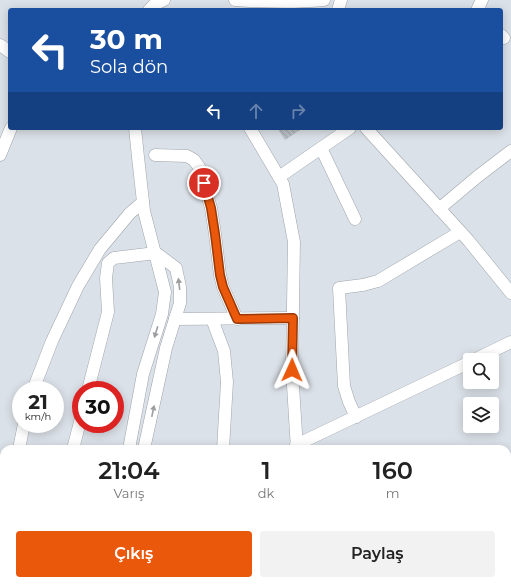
<!DOCTYPE html>
<html lang="tr">
<head>
<meta charset="utf-8">
<style>
  :root { --surface:#fff; --page:#f2f2f2; --text:#222; --muted:#767676; --accent:#ea580c }
  body { margin:0; font-family:Montserrat,sans-serif; background:var(--page); color:var(--text); height:100vh; display:flex; flex-direction:column; font-size:15px; white-space:nowrap }
  * { box-sizing:border-box; margin:0 }
  p { font-size:13px; color:var(--muted) }
  .icon { flex:none; width:22px; height:22px; fill:none; stroke:currentColor; stroke-width:2; stroke-linecap:round; stroke-linejoin:round }
  .map { position:relative; flex:1; overflow:hidden }
  .details { position:absolute; left:0px; top:445px; width:511px; height:140px; display:flex; flex-direction:column; background:var(--surface); border-radius:12px 12px 0 0; box-shadow:0 2px 10px #0003 }
  .details>* { flex:none }
  .hud { position:absolute; left:8px; top:8px; width:495px; height:122px; border-radius:4px; box-shadow:0 2px 10px #0003; background:#1a4fa0; color:#fff; overflow:hidden }
  .controls { position:absolute; left:463px; top:353px; display:grid; gap:8px }
  .controls a { display:grid; place-items:center; width:36px; height:36px; border-radius:4px; background:var(--surface); box-shadow:0 2px 10px #0003; font-size:20px }
  .speed { position:absolute; left:12px; top:381px; display:flex; gap:8px; font-size:20px; font-weight:700; text-align:center }
  .speed>* { display:grid; place-content:center; width:52px; height:52px; border-radius:50%; background:var(--surface); box-shadow:0 2px 10px #0003; line-height:1 }
  .speed small { font-size:10px; font-weight:400 }
  .speed .limit { border:6px solid #d22; background:#fff; color:#111 }
  .pin { position:absolute; display:grid; place-items:center; width:34px; height:34px; color:#fff; margin:-17px; border:2px solid #fff; border-radius:50%; box-shadow:0 1px 4px #0007 }
  .me { position:absolute; width:44px; margin:-22px; rotate:1deg; stroke-linejoin:round; filter:drop-shadow(0 0 3px #0008) }
  .turn { display:flex; align-items:center; gap:14px; height:84px; padding:0 16px; font-size:18px }
  .turn .icon { width:52px; height:52px; stroke-width:2.5 }
  .turn b { display:block; font-size:28px; line-height:34px }
  .lanes { display:flex; align-items:center; height:38px; padding:0 16px; background:#0003; justify-content:center; gap:20px; direction:ltr }
  .lanes .off { opacity:.35 }
  .eta { display:flex; justify-content:space-evenly; align-items:center; height:68px; text-align:center }
  .eta b { font-size:24px; font-weight:600; line-height:28px }
  .button { display:flex; gap:8px; margin-top:auto; padding:8px 16px }
  .button a { flex:1; height:46px; border-radius:4px; background:var(--accent); color:#fff; font-size:16px; font-weight:600; line-height:46px; text-align:center }
  .button a+a { background:var(--page); color:var(--text) }
  .map>svg:first-child { display:block }
  .building { fill:url(#building-back-hatch) }
  .lines { fill:none; stroke-linecap:round; stroke-linejoin:round }
  .minor-casing { stroke:#9fa5ac; stroke-width:13 }
  .minor { stroke:#fff; stroke-width:12 }
  .oneway { fill:#9c9d9f }
  .route-casing { stroke:#983908; stroke-width:10 }
  .route { stroke:#ea580c; stroke-width:7 }
</style>
</head>
<body>
<div class="map">
<svg width="511" height="585" viewBox="0 0 511 585">
  <defs>
    <pattern id="building-back-hatch" width="6" height="6" patternUnits="userSpaceOnUse"><rect width="6" height="6" fill="#bcc1c8"/><path d="M-1 5l2 2M0 0l6 6M5-1l2 2" fill="none" stroke="#a1a6ac"/></pattern>
  </defs>
  <rect width="100%" height="100%" fill="#dbe1e8"/>
  <polygon class="building" points="277,128 303,128 285,140"/>
  <g class="lines">
    <g class="minor-casing">
      <g id="minor">
        <path d="M235,0C265,2 294,3 324,0"/>
        <polyline points="149,10 154,5 164,0"/>
        <polyline points="338,10 341,0"/>
        <polyline points="480,10 478,8 482,0"/>
        <polyline points="501,35 504,38"/>
        <polyline points="0,45 10,52"/>
        <polyline points="250,128 283,184 294,242 292,370 297,449"/>
        <polyline points="366,128 468,240 511,293"/>
        <polyline points="321,148 355,219"/>
        <polyline points="0,155 11,128"/>
        <polyline points="155,155 187,156 194,160 199,167 211,208 215,234 220,275 223,287 237,319"/>
        <polyline points="279,177 350,128"/>
        <polyline points="439,209 477,177 511,151"/>
        <polyline points="175,319 293,318"/>
        <polyline points="212,319 224,351 227,382 223,449"/>
        <polyline points="474,360 511,342"/>
        <polyline points="33,390 52,341 78,286 100,249 130,213 143,202"/>
        <polyline points="88,390 108,312 106,278 108,263 114,258 156,253 176,268 180,287 180,303 166,348 144,449"/>
        <polyline points="356,417 349,402 344,386 339,288 363,285 378,281 460,232"/>
        <polyline points="296,445 470,362"/>
        <polyline points="19,449 24,424"/>
        <polyline points="73,449 81,418"/>
        <polyline points="129,449 143,374 162,314 165,292 144,211 138,157 135,128"/>
        <polyline points="0,531 4,522"/>
        <polyline points="112,581 113,585"/>
        <polyline points="470,581 471,585"/>
        <polyline points="58,585 58,581"/>
        <polyline points="301,585 301,581"/>
      </g>
    </g>
    <use href="#minor" class="minor"/>
  </g>
  <defs><path id="oneway-solid" d="M-6-.8H1V-3.2L6.5 0L1 3.2V.8H-6Z"/></defs>
  <g class="oneway">
    <use href="#oneway-solid" transform="translate(179 284) rotate(-97)"/>
    <use href="#oneway-solid" transform="translate(156 332) rotate(107)"/>
    <use href="#oneway-solid" transform="translate(153 411) rotate(-78)"/>
  </g>
  <g class="lines">
    <g class="route-casing">
      <polyline id="route" points="204,183 211,208 215,234 220,275 223,287 237,319 293,318 292,370"/>
    </g>
    <use href="#route" class="route"/>
  </g>
</svg>
<div class="controls">
<a><svg class="icon" aria-label="search" viewBox="0 0 24 24"><circle cx="10" cy="10" r="6"/><path d="M15 15l6 6"/></svg></a>
<a><svg class="icon" aria-label="layers" viewBox="0 0 24 24"><path d="M12 4l9 5-9 5-9-5zM3 14l9 5 9-5"/></svg></a>
</div>
<div class="speed"><div>21<small>km/h</small></div><div class="limit">30</div></div>
<div class="pin" style="left:204px;top:183px;background:#d93025"><svg class="icon" aria-label="arrive" viewBox="0 0 24 24"><path d="M6 21V4h12l-3 4 3 4H6"/></svg></div>
<svg class="me" style="left:292px;top:370px" viewBox="-20 -20 40 40"><path d="M0-17L14 15 0 8-14 15z" fill="#ea580c" stroke="#fff" stroke-width="4"/></svg>
<div class="hud">
<div class="turn"><svg class="icon" aria-label="left" viewBox="0 0 24 24"><path d="M17 20v-9H6M10 6l-5 5 5 5"/></svg><div><b>30 m</b>Sola dön</div></div>
<div class="lanes"><svg class="icon" aria-label="left" viewBox="0 0 24 24"><path d="M17 20v-9H6M10 6l-5 5 5 5"/></svg><svg class="icon off" aria-label="ahead" viewBox="0 0 24 24"><path d="M12 20V5M6 11l6-6 6 6"/></svg><svg class="icon off" aria-label="right" viewBox="0 0 24 24"><path d="M7 20v-9h11M14 6l5 5-5 5"/></svg></div>
</div>
<section class="details">
<div class="eta">
<div><b>21:04</b><p>Varış</p></div>
<div><b>1</b><p>dk</p></div>
<div><b>160</b><p>m</p></div>
</div>
<div class="button"><a>Çıkış</a><a>Paylaş</a></div>
</section>
</div>
</body>
</html>
